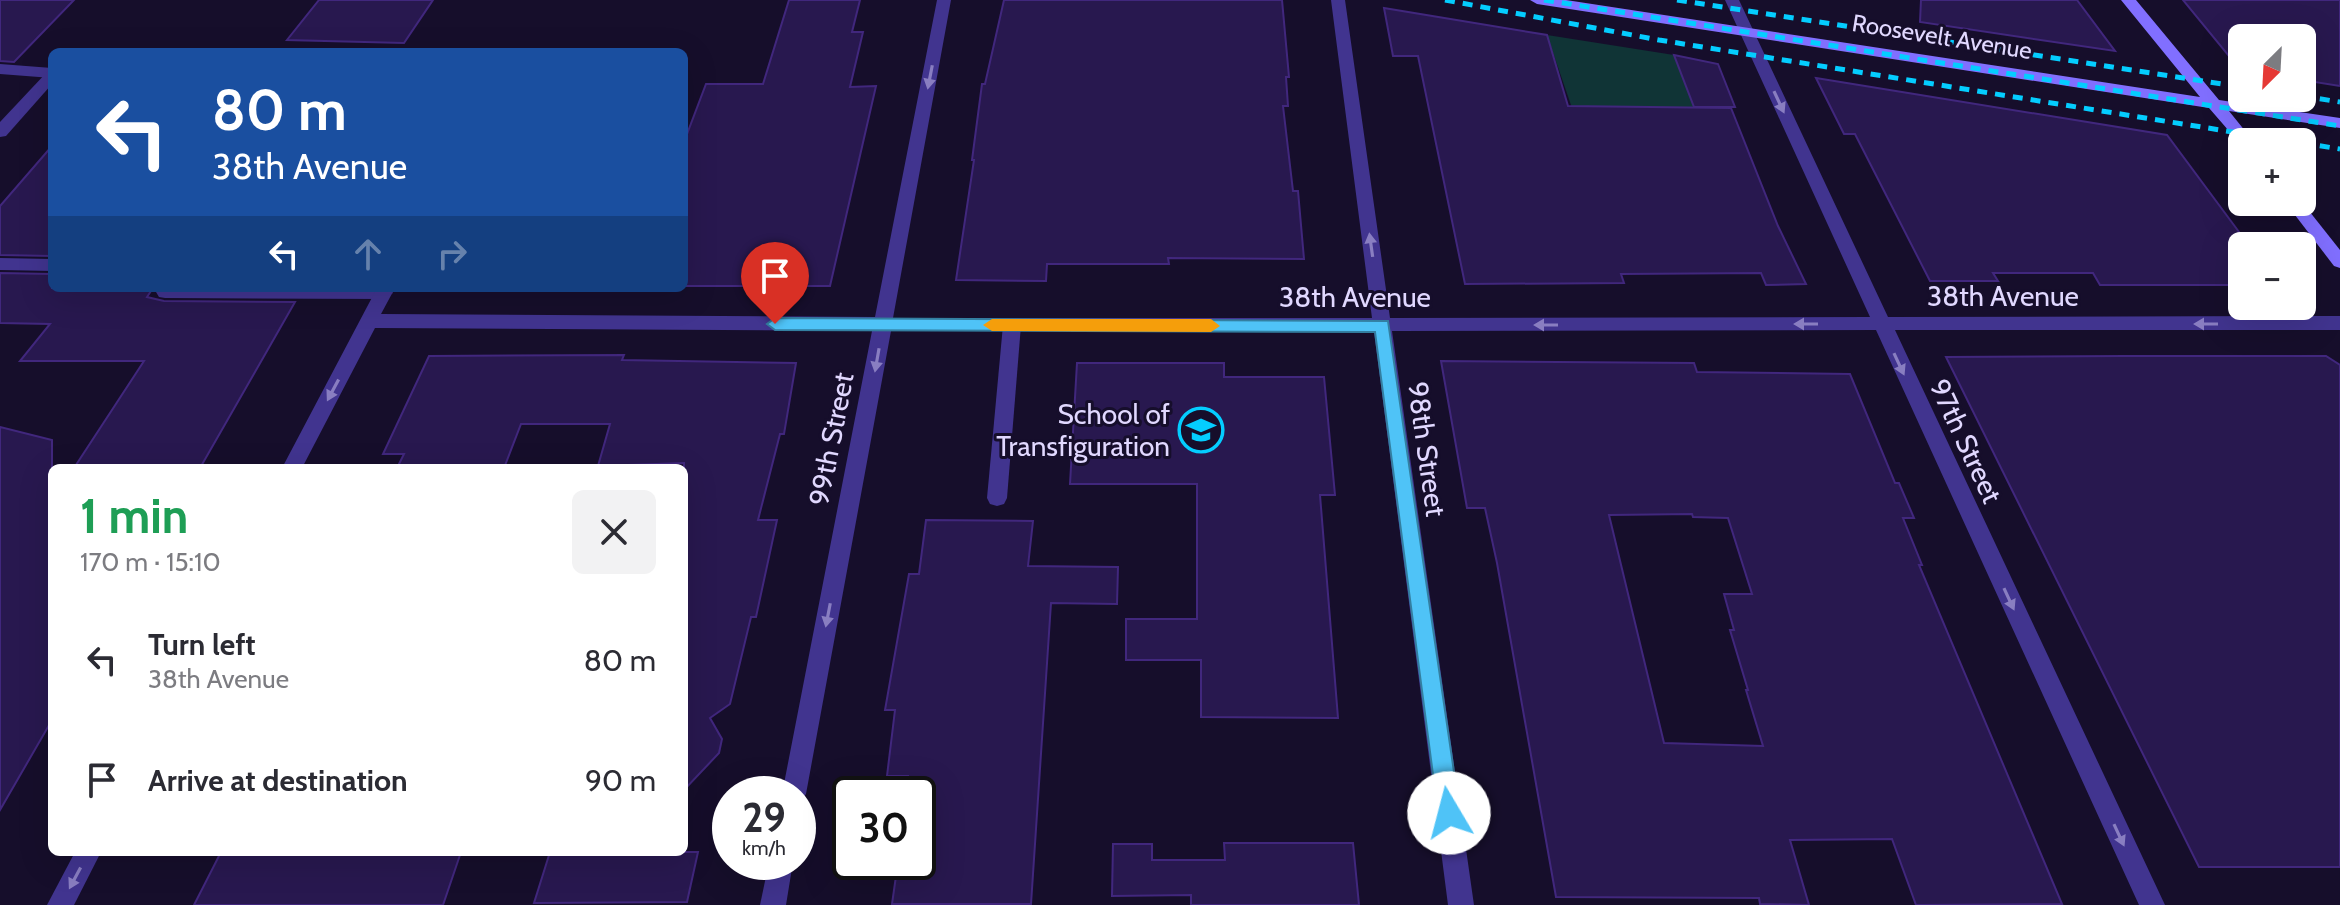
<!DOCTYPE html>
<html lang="en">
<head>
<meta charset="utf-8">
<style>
  :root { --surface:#fff; --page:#f2f2f3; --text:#2b2b33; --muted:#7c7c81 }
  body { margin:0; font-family:Cabin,sans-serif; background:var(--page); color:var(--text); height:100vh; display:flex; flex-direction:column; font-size:30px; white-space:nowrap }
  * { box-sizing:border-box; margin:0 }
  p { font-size:26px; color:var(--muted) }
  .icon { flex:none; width:44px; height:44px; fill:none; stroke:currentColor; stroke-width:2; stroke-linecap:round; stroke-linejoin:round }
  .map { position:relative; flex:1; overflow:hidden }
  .side { position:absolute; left:48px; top:464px; width:640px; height:392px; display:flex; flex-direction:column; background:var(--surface); border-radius:12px; box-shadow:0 8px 32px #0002 }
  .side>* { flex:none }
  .guide { position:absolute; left:48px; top:48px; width:640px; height:244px; border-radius:12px; box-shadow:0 8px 32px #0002; background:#1a4fa0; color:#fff; overflow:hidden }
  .needle { width:52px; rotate:204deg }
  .buttons { position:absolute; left:2228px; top:24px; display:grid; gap:16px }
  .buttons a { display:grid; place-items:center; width:88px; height:88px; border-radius:12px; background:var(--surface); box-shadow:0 8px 32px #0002; font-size:40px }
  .speed { position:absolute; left:712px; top:776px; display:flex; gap:16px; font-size:40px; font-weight:700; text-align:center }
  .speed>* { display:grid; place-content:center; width:104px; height:104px; border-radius:50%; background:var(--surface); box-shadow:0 8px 32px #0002; line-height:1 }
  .speed small { font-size:20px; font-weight:400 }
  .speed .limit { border:4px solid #111; border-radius:12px; background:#fff; color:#111 }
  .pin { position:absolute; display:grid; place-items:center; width:68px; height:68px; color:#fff; margin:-82px -34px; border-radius:50% 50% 50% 0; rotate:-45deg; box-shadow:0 0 8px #0007 }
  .pin .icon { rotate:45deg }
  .me { position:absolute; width:88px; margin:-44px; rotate:352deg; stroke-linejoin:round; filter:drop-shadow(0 0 6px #0008) }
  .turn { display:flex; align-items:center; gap:28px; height:168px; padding:0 32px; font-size:36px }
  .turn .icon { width:104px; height:104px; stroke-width:2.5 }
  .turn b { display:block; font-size:56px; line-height:68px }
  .lanes { display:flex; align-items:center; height:76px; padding:0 32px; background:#0003; justify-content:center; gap:40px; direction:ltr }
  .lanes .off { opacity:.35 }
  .round { display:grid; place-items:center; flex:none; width:84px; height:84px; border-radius:12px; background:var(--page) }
  .headline { display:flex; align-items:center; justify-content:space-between; height:136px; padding:0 32px }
  h1 { font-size:48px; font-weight:700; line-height:60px; color:#1e9e55 }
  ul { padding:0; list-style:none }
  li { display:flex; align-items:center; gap:24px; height:120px; padding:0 32px }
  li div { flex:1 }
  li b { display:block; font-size:30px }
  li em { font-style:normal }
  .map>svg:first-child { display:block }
  .green { fill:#103436 }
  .building { fill:#28184f; stroke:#41277d; stroke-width:2; fill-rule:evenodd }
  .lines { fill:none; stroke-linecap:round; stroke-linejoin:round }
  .service { fill:#41348f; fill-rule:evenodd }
  .minor { fill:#41348f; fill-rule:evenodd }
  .secondary { fill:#816fff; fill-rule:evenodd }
  .rail { stroke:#04cdff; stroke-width:5; stroke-dasharray:10 8; stroke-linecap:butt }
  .oneway { fill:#897ec1 }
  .route { fill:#4fc3f7; stroke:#337fa1; stroke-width:2 }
  .slow { fill:#f59e0b }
  .labels { text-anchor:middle; stroke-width:6; stroke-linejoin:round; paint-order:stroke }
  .far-street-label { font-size:24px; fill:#e1d8ff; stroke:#160e2b }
  .street-label { font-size:28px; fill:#e1d8ff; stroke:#160e2b }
  .poi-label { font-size:28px; fill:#e1d8ff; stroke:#160e2b; text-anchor:end }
</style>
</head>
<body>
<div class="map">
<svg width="2340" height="905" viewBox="0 0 2340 905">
  <rect width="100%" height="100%" fill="#160e2b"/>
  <polygon class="green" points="1547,35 1674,55 1694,107 1572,108"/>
  <g class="building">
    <polygon points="0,0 74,0 14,62 0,61"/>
    <polygon points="319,0 433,0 404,43 287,40"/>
    <polygon points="789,0 860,0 852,32 863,32 850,87 876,86 830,286 684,286 684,142 706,84 763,84"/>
    <polygon points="1004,0 1282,0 1289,77 1286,77 1288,106 1283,106 1293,191 1298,191 1304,259 1168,258 1169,264 1047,264 1046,281 956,280 974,160 972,160 982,84 985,84"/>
    <polygon points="1921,0 2077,0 2115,51 1920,22"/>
    <polygon points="2183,0 2340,0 2340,86 2302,80 2302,38 2242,38 2242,72"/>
    <polygon points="1384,8 1547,35 1568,106 1731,108 1778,226 1806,284 1766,285 1761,273 1621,274 1624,283 1465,284 1418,56 1393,56"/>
    <polygon points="1674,55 1718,64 1735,107 1694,107"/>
    <polygon points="1816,78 2167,135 2242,236 2242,285 2100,285 2093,273 1993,273 1998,281 1930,281 1855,134 1844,134"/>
    <polygon points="52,146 52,256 0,255 0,206"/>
    <polygon points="0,273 52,274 52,288 153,288 147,297 164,301 295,302 200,468 74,468 144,361 20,361 50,324 0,323"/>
    <polygon points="624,355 622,360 796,363 784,434 780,434 758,520 777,520 756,617 751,617 730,704 710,718 722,739 719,753 684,790 684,463 598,466 610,424 521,424 504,468 397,468 404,454 383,454 429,356"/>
    <polygon points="2124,356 2326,356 2340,365 2340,867 2199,867 1946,357"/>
    <path d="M1441,361L1694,363L1697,372L1850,374L1895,483H1899L1914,518H1903L1922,565H1919L2062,904L1916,905L1892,839L1790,840L1809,905L1760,904L1759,898L1556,897L1497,563L1485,508H1467ZM1692,514L1693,517L1728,518L1752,594H1724L1734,630H1730L1748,690H1746L1763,746L1664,743L1609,515Z"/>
    <polygon points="1077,363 1224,363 1224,377 1324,377 1335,495 1320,495 1338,718 1201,717 1201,660 1126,660 1126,619 1197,619 1197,484 1070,484"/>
    <polygon points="0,427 52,440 52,720 0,810"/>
    <polygon points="926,520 1033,521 1028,566 1118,567 1117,604 1051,603 1031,904 892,904 898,862 918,862 918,794 906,794 908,776 887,776 895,710 885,710 909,574 919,574"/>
    <polygon points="1224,843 1353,843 1359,905 1191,905 1191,895 1112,896 1113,844 1152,844 1152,860 1225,860"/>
    <polygon points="221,852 461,852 443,905 194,905"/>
    <polygon points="550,852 698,852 687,902 534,903"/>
  </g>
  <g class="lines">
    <g class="service">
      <polygon points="0,64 52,68 52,78 0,74"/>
      <polygon points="0,258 52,259 52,271 0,270"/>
      <polygon points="158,288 389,288 393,293 384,299 165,298 159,297 156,292"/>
      <polygon points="1012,318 1021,325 1007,498 1004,504 997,506 990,504 987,498 1003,325"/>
    </g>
    <g class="minor">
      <polygon points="937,0 951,0 893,318 1372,318 1331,0 1345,0 1390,318 1870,317 1725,0 1739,0 1888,317 2340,316 2340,330 1895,330 2165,905 2139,905 1876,330 1392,331 1474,905 1448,905 1374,331 891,331 806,794 798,804 798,794 782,794 872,331 375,328 302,468 282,468 377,288 395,288 381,314 875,317"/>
      <polygon points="52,70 52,84 6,136 0,137 0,122 47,72"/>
      <polygon points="75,852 101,852 74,905 47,905"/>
      <polygon points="769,862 793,862 786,905 760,905"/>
    </g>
    <g class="secondary">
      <polygon points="1530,0 1566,0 2200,97 2121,0 2136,0 2219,100 2340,118 2340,128 2229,111 2254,142 2242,142 2242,146 2209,108 1537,4"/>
      <polygon points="2285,202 2302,202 2340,250 2340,268 2334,266"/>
    </g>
    <g class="rail">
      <polyline points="1445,0 1659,40 2295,142"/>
      <polyline points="1544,0 2340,126"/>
      <polyline points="1677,0 2242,87"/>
      <polyline points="2302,96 2340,102"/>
      <polyline points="2302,143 2340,149"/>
    </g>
  </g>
  <defs><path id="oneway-solid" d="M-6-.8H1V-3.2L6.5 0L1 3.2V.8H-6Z" transform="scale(2)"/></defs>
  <g class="oneway">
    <use href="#oneway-solid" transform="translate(930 77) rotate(101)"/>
    <use href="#oneway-solid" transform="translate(1779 102) rotate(65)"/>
    <use href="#oneway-solid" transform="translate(1371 245) rotate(-98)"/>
    <use href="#oneway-solid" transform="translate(1806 324) rotate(180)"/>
    <use href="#oneway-solid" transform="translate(2206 324) rotate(180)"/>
    <use href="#oneway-solid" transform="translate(1546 325) rotate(180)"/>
    <use href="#oneway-solid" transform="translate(877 360) rotate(100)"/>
    <use href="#oneway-solid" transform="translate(1899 364) rotate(65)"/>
    <use href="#oneway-solid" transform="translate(333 390) rotate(118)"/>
    <use href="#oneway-solid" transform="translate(2009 599) rotate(65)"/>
    <use href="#oneway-solid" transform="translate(828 615) rotate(101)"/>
    <use href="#oneway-solid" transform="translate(2119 835) rotate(65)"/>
    <use href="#oneway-solid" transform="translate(75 878) rotate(118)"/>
  </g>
  <polygon class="route" points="775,318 1388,321 1460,813 1456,821 1449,824 1441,821 1438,813 1375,332 775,330 767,324"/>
  <polygon class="slow" points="992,319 1211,319 1220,326 1211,332 992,331 983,325"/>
  <defs>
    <g id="school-ring" transform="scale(2.3)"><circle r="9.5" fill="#160e2b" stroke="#04cdff" stroke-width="1.5"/><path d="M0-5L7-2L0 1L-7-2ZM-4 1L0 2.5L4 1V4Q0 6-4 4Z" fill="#04cdff"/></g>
  </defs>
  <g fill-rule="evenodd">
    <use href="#school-ring" x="1201" y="430"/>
  </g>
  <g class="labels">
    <g class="far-street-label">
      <text transform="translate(1942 37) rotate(9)" y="8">Roosevelt Avenue</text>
    </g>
    <g class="street-label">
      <text x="2003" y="306">38th Avenue</text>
      <text x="1355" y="307">38th Avenue</text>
      <text transform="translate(831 439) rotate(-79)" y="10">99th Street</text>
      <text transform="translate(1966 441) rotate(65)" y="10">97th Street</text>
      <text transform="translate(1427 449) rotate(82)" y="10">98th Street</text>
    </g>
    <g class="poi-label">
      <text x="1170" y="424">School of<tspan x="1170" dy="32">Transfiguration</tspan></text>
    </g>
  </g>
</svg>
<div class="buttons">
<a><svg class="needle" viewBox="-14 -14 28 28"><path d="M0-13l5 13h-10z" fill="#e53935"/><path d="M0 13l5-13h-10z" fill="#7c7c81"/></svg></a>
<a>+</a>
<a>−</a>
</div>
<div class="speed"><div>29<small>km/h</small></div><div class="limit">30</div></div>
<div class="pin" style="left:775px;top:324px;background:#d93025"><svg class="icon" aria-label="arrive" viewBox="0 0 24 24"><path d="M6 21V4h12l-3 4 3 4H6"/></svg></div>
<svg class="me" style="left:1449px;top:813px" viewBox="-20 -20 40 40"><circle r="19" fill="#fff"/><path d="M0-13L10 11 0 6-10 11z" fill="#4fc3f7"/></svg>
<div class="guide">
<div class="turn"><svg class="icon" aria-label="left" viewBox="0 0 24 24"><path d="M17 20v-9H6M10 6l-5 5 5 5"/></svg><div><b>80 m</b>38th Avenue</div></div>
<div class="lanes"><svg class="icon" aria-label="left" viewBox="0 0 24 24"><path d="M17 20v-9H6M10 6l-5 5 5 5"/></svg><svg class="icon off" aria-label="ahead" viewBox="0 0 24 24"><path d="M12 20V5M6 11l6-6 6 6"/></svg><svg class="icon off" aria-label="right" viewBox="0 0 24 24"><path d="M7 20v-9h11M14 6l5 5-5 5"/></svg></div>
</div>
<section class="side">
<div class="headline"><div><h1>1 min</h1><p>170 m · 15:10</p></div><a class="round"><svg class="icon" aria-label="close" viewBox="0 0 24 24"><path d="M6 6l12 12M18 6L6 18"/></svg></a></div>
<ul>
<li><svg class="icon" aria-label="left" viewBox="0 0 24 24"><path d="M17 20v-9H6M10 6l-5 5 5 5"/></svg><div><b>Turn left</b><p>38th Avenue</p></div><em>80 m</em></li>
<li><svg class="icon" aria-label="arrive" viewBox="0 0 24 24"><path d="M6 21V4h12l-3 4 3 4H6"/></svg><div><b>Arrive at destination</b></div><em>90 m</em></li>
</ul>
</section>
</div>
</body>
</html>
